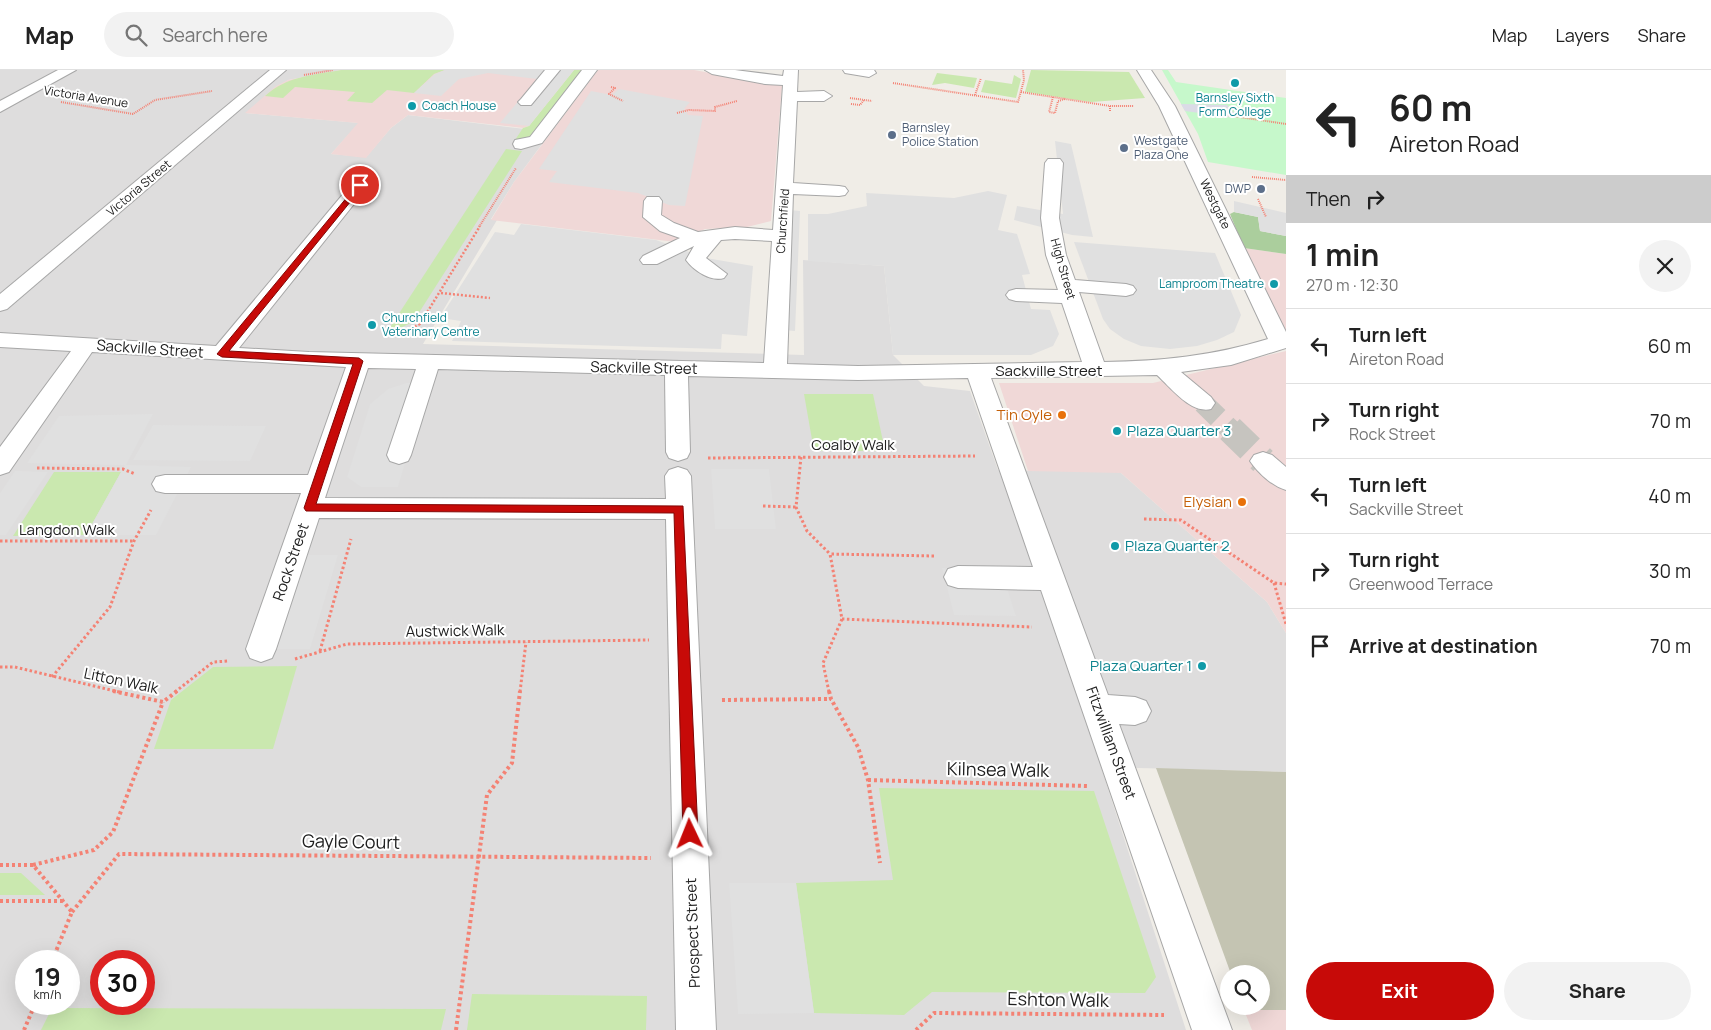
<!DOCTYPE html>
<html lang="en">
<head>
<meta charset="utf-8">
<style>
  :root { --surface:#fff; --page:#f2f2f2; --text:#222; --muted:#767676; --line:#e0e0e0; --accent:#c70a08 }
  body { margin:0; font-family:Manrope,sans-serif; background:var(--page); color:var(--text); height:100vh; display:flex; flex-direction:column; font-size:19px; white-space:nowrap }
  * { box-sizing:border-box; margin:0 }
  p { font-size:16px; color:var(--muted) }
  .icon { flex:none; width:28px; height:28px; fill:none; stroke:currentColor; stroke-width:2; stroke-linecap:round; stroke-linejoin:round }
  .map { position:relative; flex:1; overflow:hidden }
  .side { display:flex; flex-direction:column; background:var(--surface); width:425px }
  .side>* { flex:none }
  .banner { background:#fff; color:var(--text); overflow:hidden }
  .controls { position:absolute; left:1220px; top:895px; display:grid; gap:10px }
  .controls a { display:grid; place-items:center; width:50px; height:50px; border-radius:50%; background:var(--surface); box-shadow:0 5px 20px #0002; font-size:25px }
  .speed { position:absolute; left:15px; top:880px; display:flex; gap:10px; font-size:25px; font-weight:700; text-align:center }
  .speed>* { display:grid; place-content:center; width:65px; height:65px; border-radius:50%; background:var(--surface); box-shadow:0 5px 20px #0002; line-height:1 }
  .speed small { font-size:12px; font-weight:400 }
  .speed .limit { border:8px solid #d22; background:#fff; color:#111 }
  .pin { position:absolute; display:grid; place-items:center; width:42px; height:42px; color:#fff; margin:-21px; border:2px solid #fff; border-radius:50%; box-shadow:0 1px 5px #0007 }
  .me { position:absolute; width:55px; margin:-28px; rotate:358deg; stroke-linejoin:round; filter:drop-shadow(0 0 4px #0008) }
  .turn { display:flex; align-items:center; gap:18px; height:105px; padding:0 20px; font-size:22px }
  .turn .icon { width:65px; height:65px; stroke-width:2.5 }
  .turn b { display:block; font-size:35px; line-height:42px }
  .then { display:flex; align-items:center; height:48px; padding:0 20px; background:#0003; gap:10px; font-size:19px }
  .round { display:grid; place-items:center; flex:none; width:52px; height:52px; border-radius:26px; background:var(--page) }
  .summary { display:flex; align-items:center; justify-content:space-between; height:85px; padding:0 20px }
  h1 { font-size:30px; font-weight:700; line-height:38px }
  .primary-button { display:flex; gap:10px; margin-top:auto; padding:10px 20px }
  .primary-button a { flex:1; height:58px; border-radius:30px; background:var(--accent); color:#fff; font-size:20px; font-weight:700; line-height:58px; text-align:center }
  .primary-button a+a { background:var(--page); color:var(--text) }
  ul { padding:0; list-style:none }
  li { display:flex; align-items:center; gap:15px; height:75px; padding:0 20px; border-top:1px solid var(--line) }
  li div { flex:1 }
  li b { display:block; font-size:19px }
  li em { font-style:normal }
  header { display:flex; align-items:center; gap:30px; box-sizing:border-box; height:70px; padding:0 25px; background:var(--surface); border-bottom:1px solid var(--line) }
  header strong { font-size:24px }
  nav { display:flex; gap:28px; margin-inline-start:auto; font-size:18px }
  .search { width:350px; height:45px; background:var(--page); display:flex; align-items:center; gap:12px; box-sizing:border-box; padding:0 18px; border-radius:28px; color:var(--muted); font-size:19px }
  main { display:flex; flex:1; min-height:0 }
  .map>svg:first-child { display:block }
  .residential { fill:#dedddd; fill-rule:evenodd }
  .commercial { fill:#f0d8d7 }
  .construction { fill:#c4c4b2 }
  .grass { fill:#cae8af }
  .forest { fill:#abce9d }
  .park { fill:#c6f8cb }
  .parking { fill:#e0e0e0 }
  .plaza { fill:#dbdbe6 }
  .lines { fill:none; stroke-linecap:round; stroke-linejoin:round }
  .minor-tunnel-far1 { stroke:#c6c4bf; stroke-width:21; stroke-dasharray:21 11; stroke-linecap:butt }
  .minor-tunnel { stroke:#c6c4bf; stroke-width:28; stroke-dasharray:28 14; stroke-linecap:butt }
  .minor-casing { stroke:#a7a7a7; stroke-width:2 }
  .path-far3 { stroke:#f48274; stroke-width:2; stroke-dasharray:1 1; stroke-linecap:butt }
  .path-far2 { stroke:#f48274; stroke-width:2.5; stroke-dasharray:2 2; stroke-linecap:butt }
  .path-far1 { stroke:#f48274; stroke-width:3; stroke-dasharray:2.5 2.5; stroke-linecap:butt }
  .path { stroke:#f48274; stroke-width:4; stroke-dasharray:3 3; stroke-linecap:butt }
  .minor { fill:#fff; fill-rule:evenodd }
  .route { fill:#c70a08; stroke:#810605 }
  .culture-dot { fill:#0f9aa8; stroke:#fff; stroke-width:2 }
  .service-dot { fill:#5c6f8a; stroke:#fff; stroke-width:2 }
  .food-dot { fill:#e8710a; stroke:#fff; stroke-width:2 }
  .labels { text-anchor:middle; stroke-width:4; stroke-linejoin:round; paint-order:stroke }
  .far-street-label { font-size:12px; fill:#202020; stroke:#fff }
  .far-culture-label { font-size:12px; fill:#0d838f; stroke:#fff; text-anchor:start }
  .far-service-label { font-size:12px; fill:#4e5e75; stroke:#fff; text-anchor:start }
  .street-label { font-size:15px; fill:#202020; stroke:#fff }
  .food-label { font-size:15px; fill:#c56008; stroke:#fff; text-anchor:end }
  .culture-label { font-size:15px; fill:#0d838f; stroke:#fff; text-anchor:start }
  .near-street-label { font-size:18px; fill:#202020; stroke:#fff }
</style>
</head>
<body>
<header>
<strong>Map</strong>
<div class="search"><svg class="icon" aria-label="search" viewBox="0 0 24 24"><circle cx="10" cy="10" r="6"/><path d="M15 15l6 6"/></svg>Search here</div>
<nav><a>Map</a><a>Layers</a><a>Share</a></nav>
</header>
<main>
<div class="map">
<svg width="1286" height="960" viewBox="0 0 1286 960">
  <rect width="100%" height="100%" fill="#f0ede7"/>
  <path class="residential" d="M0,0H341L288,10L246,43L359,53L331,84L366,87L391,58L408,45L551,62L514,112L491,149L497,150L423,274L804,285L803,190L884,196L893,285L924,316L970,321L998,400L1043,401L1015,331L1121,403L1267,532L1286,563V702L1101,697L1186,960H0ZM26,891H69V934H26ZM101,891H144V934H101Z"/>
  <g class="commercial">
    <polygon points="341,0 574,0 529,56 523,58 408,45 391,58 366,88 331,84 358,53 245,43 276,16 288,10"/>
    <polygon points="598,0 694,0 782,16 771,151 747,157 705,159 676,172 491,150 514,112"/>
    <polygon points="1244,178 1286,184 1286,276"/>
    <polygon points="1286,281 1286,563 1267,532 1121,403 1028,401 999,313 1153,313"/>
    <polygon points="1244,940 1286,940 1286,960 1252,960"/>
  </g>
  <polygon class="construction" points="1156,698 1286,702 1286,940 1244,940 1243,936 1261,936 1261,904 1231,904"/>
  <g class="grass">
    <path d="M341,0H445L434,4L414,23L387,20L372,33L347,31L355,22L295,17L283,28L265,26C287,6 313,5 341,0Z"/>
    <polygon points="574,0 585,0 531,68 515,70 523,58 529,56"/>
    <polygon points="1031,0 1129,2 1145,28 1091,32 1025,22"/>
    <polygon points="937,3 977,8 974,18 945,13 932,15"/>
    <polygon points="1014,5 1021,9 1016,28 981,22 985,10 1012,14"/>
    <polygon points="506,79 522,81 413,252 385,265"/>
    <polygon points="804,324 873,324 885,381 814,381"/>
    <polygon points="54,402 121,402 86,465 13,466"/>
    <polygon points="297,596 273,679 154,679 171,630 213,597"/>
    <polygon points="879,718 1094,721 1156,907 1145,923 932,922 904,945 814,943 796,813 893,810"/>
    <polygon points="0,803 21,803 45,825 0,825"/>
    <polygon points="472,924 647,926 646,960 467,960"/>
    <polygon points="52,938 446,939 441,960 41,960"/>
  </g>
  <polygon class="forest" points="1234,142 1258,147 1260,161 1286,166 1286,184 1244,178 1230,144"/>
  <polygon class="park" points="1162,0 1168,0 1176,12 1286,28 1286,105 1208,92 1198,64"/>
  <g class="parking">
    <polygon points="445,0 574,0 529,56 500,53 537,9 488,3 459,9 441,26 414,23 435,4"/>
    <polygon points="619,19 690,32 684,39 688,45 703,46 685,136 669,135 638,123 549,112 557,101 539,99 591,21 612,25"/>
    <polygon points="1055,71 1071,74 1093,167 1072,165 1014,150 1017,136 1063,144"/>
    <polygon points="988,121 1007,125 998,160 1017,164 1030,204 1022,205 1031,239 1050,240 1059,264 1053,276 1031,285 893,285 884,196 808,191 808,144 828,144 867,136 866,123 954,128"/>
    <polygon points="1234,131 1286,143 1286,166 1260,161 1258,147 1234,142"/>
    <polygon points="790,140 800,141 795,261 783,260"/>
    <polygon points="521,154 656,170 706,188 753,196 747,266 722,264 721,279 452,271 461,251 440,248 495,162 514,165"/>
    <polygon points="1074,172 1215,183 1241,245 1234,262 1217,270 1197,276 1170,279 1141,276 1124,269 1110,259 1103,249"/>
    <polygon points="407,313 429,313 398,417 361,417 347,407 370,334 388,319"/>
    <polygon points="153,344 126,395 191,397 156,465 86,465 125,395 27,393 59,346"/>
    <polygon points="153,355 266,356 250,391 133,390"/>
    <polygon points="711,399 769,399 776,459 715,459"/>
    <polygon points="15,401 48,402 6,465 0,465 0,423"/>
    <polygon points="279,485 338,485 310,579 245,579"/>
    <polygon points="942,498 1001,499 1016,546 954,545"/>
    <polygon points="729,813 796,813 814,943 738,944"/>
  </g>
  <polygon class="plaza" points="1181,34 1227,35 1236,45 1235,48 1185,41"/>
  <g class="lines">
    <polyline class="minor-tunnel-far1" points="1203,333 1231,360"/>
    <polyline class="minor-tunnel" points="1230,359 1263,391"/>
    <g class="minor-casing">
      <g id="minor">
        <polygon points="58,0 76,0 0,42 0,31"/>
        <polygon points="270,0 286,0 7,239 0,241 0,224"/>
        <polygon points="545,0 560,0 531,35 521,35 518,32 521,29"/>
        <polygon points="582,0 597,0 542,73 521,79 515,78 513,74 515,70 530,67"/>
        <path d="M705,0H735L783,6L784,0H798L797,22L824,21L832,26L824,31H797L793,113L839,116L845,117L848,121L845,125L839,126L793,124L787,294L858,296L1082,292L1062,233L1016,231L1009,229L1006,225L1009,221L1016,219L1058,220L1046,185L1041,148L1045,93L1048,89H1060L1063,93L1059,148L1066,185L1075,210L1126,214L1133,216L1136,220L1133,224L1126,226L1079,222L1104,292C1162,291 1212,286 1268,269L1159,36L1137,0H1151L1175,36L1286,262V278L1231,295L1181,302L1211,327L1215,333L1211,339C1191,344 1171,318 1157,305L991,308L1108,625L1135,627L1146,631L1151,641L1146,651L1135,655L1119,654L1232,960H1192L1041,520L958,518L948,515L944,507L948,499L958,496L1033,497L968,308L858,310L688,306L690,382L687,388L678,391L669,388L666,382L665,305L438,299L411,385L408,391L399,394L390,391L387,385L416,299L368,298L325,428L666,429L665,406L669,400L678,397L687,400L691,406L716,960H676L666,449L319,448L276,579L272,588L261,592L250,588L246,579L301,423H165L156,421L152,414L156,407L165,405H308L346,297L92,282L9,402L0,405V377L71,281L0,277V263L216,276L354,111H366L369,115L366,119L239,278L309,282L764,293L772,171L735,169L721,170L706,188L727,204L724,208C711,212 694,201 686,190L694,176L657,194H643L640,190L643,186L680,168L660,161L643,147L644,131L647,127H659L662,131L661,145L674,153L698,162L735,157L773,160L783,15L765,14L712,4Z"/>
        <polygon points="843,0 874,0 876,3 869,7 845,3"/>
        <path d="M1263,382L1272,385L1286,397V420C1272,416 1258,403 1250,391L1254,385Z"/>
      </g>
    </g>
    <g class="path-far3">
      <polyline points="304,5 333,0"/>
      <polyline points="893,13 1018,32 1024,10 1023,0"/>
      <polyline points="611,17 615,18 609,24 623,31"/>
      <polyline points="1021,22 1110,36 1134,36"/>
      <polyline points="975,25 981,8"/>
      <polyline points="1053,27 1049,42 1055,43 1058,31 1065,29"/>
      <polyline points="850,28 872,31"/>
      <polyline points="61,32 133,44 155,30 212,21"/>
      <polyline points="851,34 860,35 864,30"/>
      <polyline points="1110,36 1110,42"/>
      <polyline points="1200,41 1286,54"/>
      <polyline points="677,43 689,40 715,41 715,37 737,31"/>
      <polyline points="1252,107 1286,110"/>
      <polyline points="1258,129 1266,147"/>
      <polyline points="479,157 516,98"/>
    </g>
    <g class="path-far2">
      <polyline points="441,223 490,228"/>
      <polyline points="404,262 420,254 480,156"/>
    </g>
    <g class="path-far1">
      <polyline points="801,387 796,437 807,461 830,484"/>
      <polyline points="708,388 975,386"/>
      <polyline points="37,398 123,399 135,404"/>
      <polyline points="763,436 796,437"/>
      <polyline points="1144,449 1181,450 1274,513 1286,514"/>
      <polyline points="0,471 134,471"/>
      <polyline points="934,486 830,484 842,549 1032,557"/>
      <polyline points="1274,513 1286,554"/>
      <polyline points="320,581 351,469"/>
      <polyline points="295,589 347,574 649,570"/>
      <polyline points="0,597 15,597 119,622"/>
      <polyline points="52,607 110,537 134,471 151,440"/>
      <polyline points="175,622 213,592 229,591"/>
      <polyline points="520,622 526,572"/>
      <polyline points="829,622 823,593 842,549"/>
    </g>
    <g class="path">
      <polyline points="113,621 163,632 177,621"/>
      <polyline points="829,621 831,629 858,677 868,710 880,793"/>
      <polyline points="722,630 831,629"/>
      <polyline points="868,710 1087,716"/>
      <polyline points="0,795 33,795"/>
      <polyline points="0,831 62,831"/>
      <polyline points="72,842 119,784 651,788"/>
      <polyline points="52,891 72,842 33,795 94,780 113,762 163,632"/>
      <polyline points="24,960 35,934"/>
      <polyline points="456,960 487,725 512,693 520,621"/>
      <polyline points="916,960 934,943 1164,945"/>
    </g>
    <use href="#minor" class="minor"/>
  </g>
  <polygon class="route" points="358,114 364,115 229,281 359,288 363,291 316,434 683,436 698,764 696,769 690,771 685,769 683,764 674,443 306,441 304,438 353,294 222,287 217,284"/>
  <g class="culture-dot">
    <circle cx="1235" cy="13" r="5"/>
    <circle cx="412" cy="36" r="5"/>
    <circle cx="1274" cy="214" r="5"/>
    <circle cx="372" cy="255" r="5"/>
    <circle cx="1117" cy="361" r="5"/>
    <circle cx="1115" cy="476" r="5"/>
    <circle cx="1202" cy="596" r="5"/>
  </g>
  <g class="service-dot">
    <circle cx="892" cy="65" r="5"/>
    <circle cx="1124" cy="78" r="5"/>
    <circle cx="1261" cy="119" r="5"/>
  </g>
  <g class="food-dot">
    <circle cx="1062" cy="345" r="5"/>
    <circle cx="1242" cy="432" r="5"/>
  </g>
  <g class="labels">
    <g class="far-street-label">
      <text transform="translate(86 27) rotate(9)" y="4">Victoria Avenue</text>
      <text transform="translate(139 118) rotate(-40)" y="4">Victoria Street</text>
      <text transform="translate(1215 134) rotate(64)" y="4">Westgate</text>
      <text transform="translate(783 151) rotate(-86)" y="4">Churchfield</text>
      <text transform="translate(1063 199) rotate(74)" y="4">High Street</text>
    </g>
    <g class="far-culture-label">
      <text x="1235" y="32" text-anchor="middle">Barnsley Sixth<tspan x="1235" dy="14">Form College</tspan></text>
      <text x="422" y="40">Coach House</text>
      <text x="1264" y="218" text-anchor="end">Lamproom Theatre</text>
      <text x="382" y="252">Churchfield<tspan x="382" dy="14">Veterinary Centre</tspan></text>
    </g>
    <g class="far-service-label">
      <text x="902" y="62">Barnsley<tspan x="902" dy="14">Police Station</tspan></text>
      <text x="1134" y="75">Westgate<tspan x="1134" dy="14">Plaza One</tspan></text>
      <text x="1251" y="123" text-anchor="end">DWP</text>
    </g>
    <g class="street-label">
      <text transform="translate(150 279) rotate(4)" y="5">Sackville Street</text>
      <text transform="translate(644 298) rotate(1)" y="5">Sackville Street</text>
      <text x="1049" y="306">Sackville Street</text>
      <text x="853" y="380">Coalby Walk</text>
      <text x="67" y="465">Langdon Walk</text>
      <text transform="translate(291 492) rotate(-71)" y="5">Rock Street</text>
      <text transform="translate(455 561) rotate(-1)" y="5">Austwick Walk</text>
      <text transform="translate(121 611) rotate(12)" y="5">Litton Walk</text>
      <text transform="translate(1111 673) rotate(70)" y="5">Fitzwilliam Street</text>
      <text transform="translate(693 863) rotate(-92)" y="5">Prospect Street</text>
    </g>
    <g class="food-label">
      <text x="1052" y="350">Tin Oyle</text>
      <text x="1232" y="437">Elysian</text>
    </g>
    <g class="culture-label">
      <text x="1127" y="366">Plaza Quarter 3</text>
      <text x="1125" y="481">Plaza Quarter 2</text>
      <text x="1192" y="601" text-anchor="end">Plaza Quarter 1</text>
    </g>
    <g class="near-street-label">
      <text transform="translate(998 700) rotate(1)" y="6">Kilnsea Walk</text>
      <text transform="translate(351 772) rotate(1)" y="6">Gayle Court</text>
      <text transform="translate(1058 930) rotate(1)" y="6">Eshton Walk</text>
    </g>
  </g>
</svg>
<div class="controls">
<a><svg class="icon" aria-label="search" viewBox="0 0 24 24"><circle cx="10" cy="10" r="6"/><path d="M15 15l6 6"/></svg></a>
</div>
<div class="speed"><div>19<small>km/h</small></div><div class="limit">30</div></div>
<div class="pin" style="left:360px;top:115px;background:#d93025"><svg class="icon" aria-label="arrive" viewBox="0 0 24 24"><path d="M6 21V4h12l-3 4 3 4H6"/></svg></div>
<svg class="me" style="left:690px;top:764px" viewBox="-20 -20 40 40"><path d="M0-17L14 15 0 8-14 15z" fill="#c70a08" stroke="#fff" stroke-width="4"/></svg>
</div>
<section class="side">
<div class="banner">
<div class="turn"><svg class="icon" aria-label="left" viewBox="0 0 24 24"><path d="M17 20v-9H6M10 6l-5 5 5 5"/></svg><div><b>60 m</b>Aireton Road</div></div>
<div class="then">Then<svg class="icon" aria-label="right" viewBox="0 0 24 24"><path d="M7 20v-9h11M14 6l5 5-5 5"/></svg></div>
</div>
<div class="summary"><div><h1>1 min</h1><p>270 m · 12:30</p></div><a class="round"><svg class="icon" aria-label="close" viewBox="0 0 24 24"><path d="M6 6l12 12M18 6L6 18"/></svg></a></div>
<ul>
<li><svg class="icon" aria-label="left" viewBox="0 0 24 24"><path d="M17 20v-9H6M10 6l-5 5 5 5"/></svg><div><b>Turn left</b><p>Aireton Road</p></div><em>60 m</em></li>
<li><svg class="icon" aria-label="right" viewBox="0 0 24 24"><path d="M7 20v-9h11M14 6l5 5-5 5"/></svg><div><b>Turn right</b><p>Rock Street</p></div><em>70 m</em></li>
<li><svg class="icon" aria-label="left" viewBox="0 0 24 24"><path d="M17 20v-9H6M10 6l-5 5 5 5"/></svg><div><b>Turn left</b><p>Sackville Street</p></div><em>40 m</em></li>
<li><svg class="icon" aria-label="right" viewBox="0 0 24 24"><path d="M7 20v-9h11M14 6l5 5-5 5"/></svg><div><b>Turn right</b><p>Greenwood Terrace</p></div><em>30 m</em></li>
<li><svg class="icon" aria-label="arrive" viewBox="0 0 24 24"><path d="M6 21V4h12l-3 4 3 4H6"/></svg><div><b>Arrive at destination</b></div><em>70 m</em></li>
</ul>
<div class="primary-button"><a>Exit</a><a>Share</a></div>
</section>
</main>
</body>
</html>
